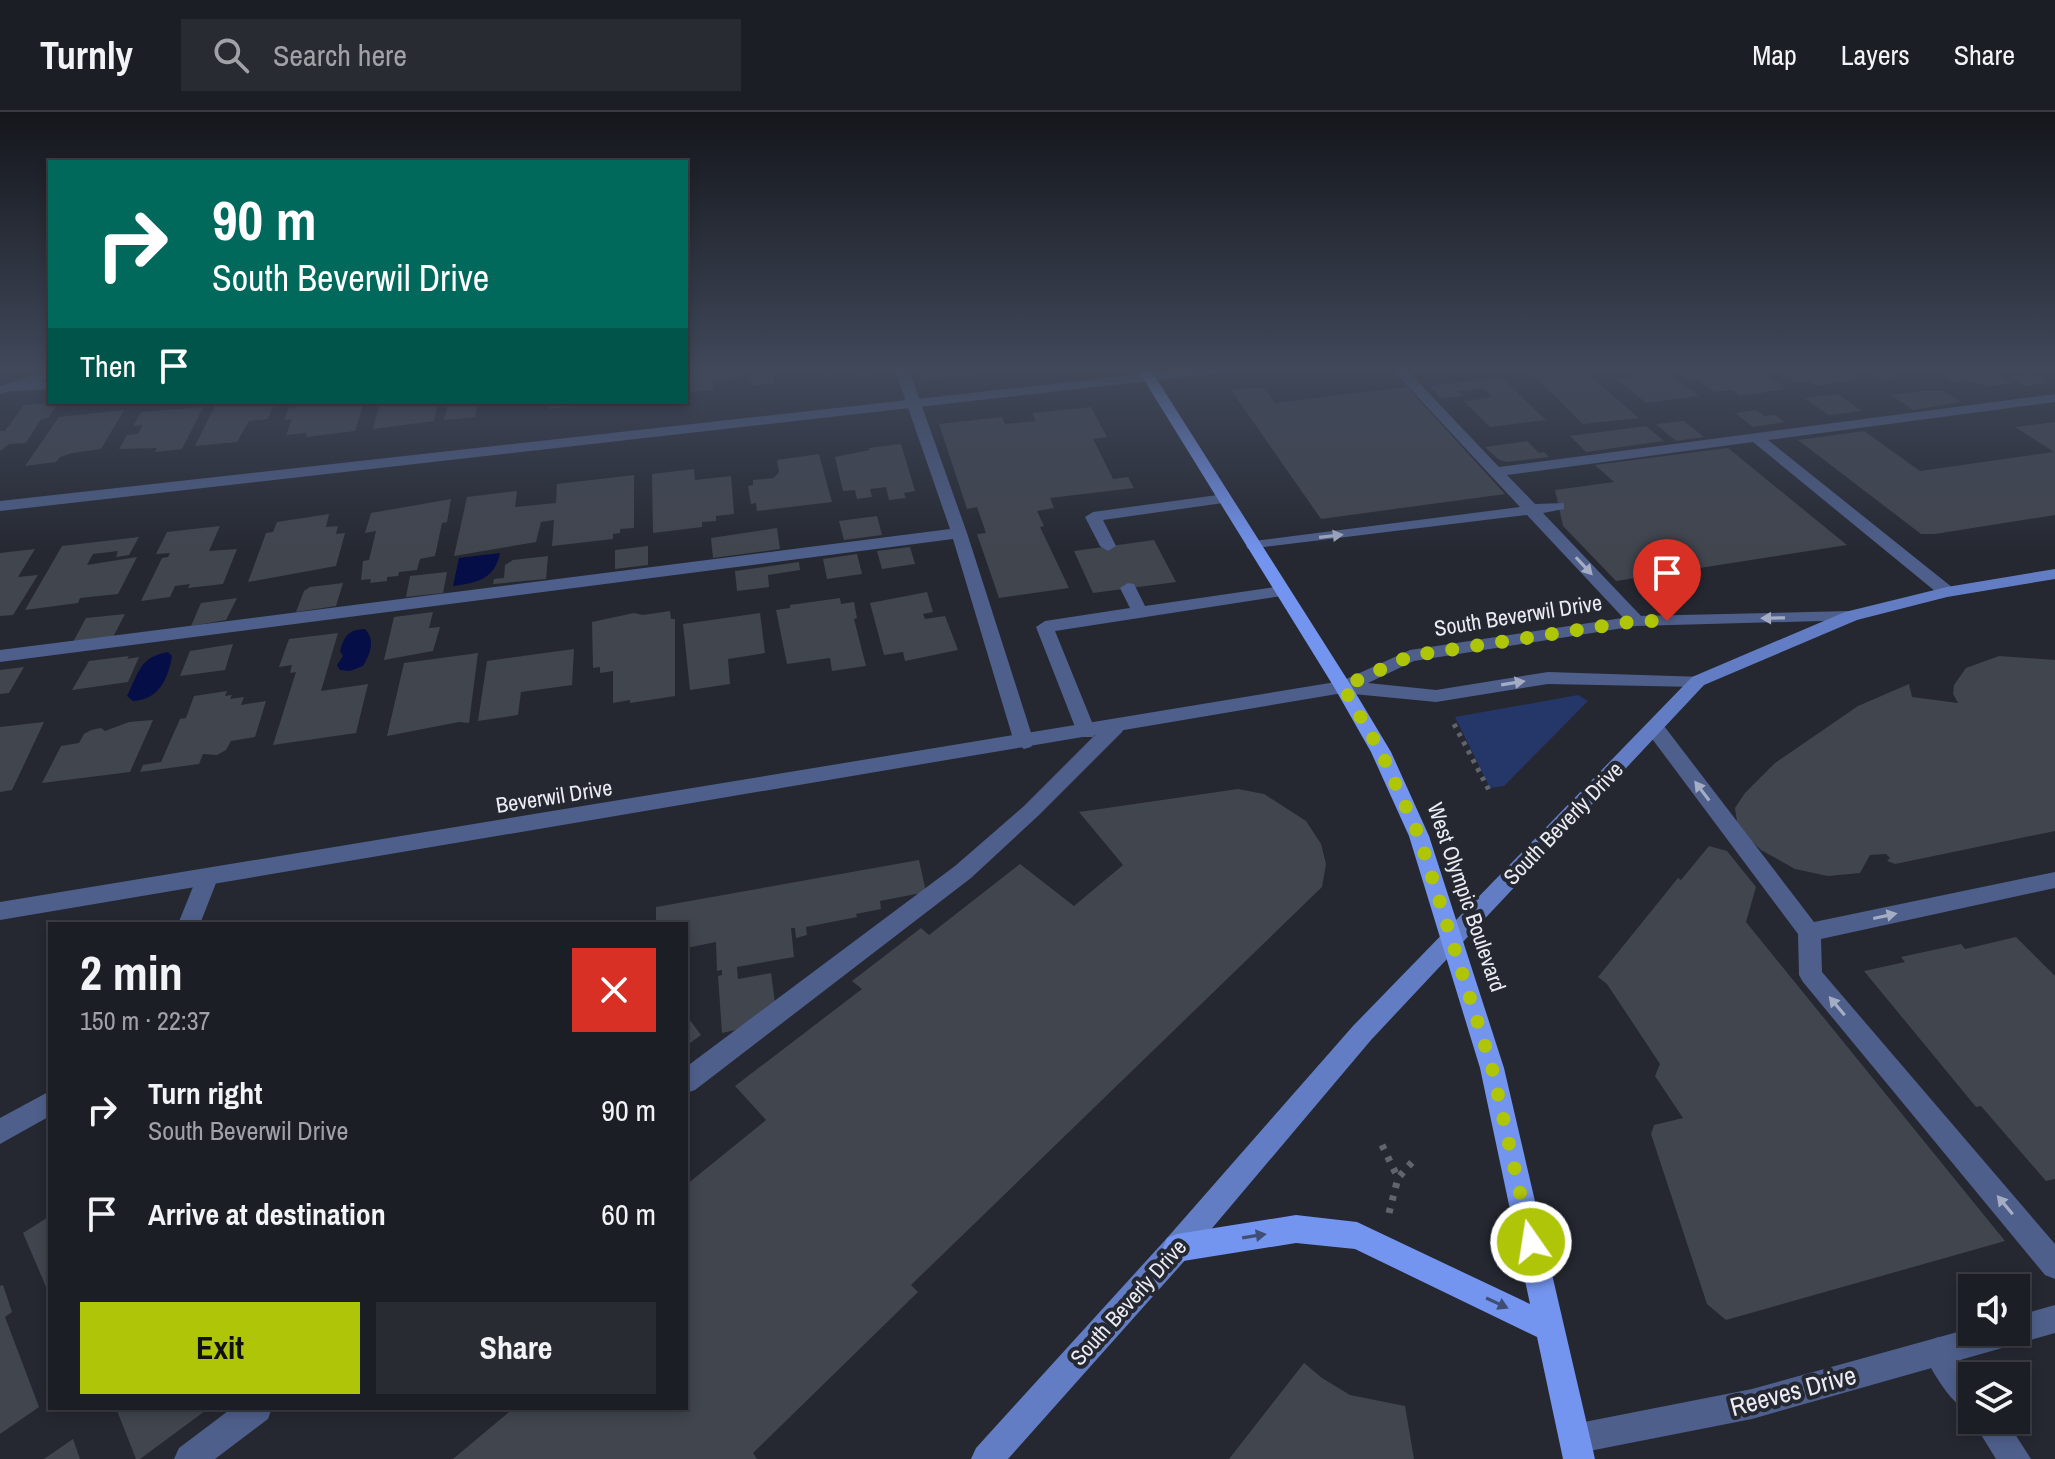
<!DOCTYPE html>
<html lang="en">
<head>
<meta charset="utf-8">
<style>
  :root { --surface:#1c1e25; --page:#292b32; --text:#f1f3f6; --muted:#a0a2a7; --line:#3a3c42; --accent:#afc507 }
  body { margin:0; font-family:"Archivo Narrow",sans-serif; background:var(--page); color:var(--text); height:100vh; display:flex; flex-direction:column; font-size:30px; white-space:nowrap }
  * { box-sizing:border-box; margin:0 }
  p { font-size:26px; color:var(--muted) }
  .icon { flex:none; width:44px; height:44px; fill:none; stroke:currentColor; stroke-width:2; stroke-linecap:round; stroke-linejoin:round }
  .map { position:relative; flex:1; overflow:hidden }
  .sheet { position:absolute; left:48px; top:810px; width:640px; height:488px; display:flex; flex-direction:column; background:var(--surface); border-radius:0px; box-shadow:0 4px 12px #0003,0 0 0 2px var(--line) }
  .sheet>* { flex:none }
  .banner { position:absolute; left:48px; top:48px; width:640px; height:244px; border-radius:0px; box-shadow:0 4px 12px #0003,0 0 0 2px var(--line); background:#00695c; color:#fff; overflow:hidden }
  .tools { position:absolute; left:1958px; top:1162px; display:grid; gap:16px }
  .tools a { display:grid; place-items:center; width:72px; height:72px; border-radius:0px; background:var(--surface); box-shadow:0 4px 12px #0003,0 0 0 2px var(--line); font-size:40px }
  .pin { position:absolute; display:grid; place-items:center; width:68px; height:68px; color:#fff; margin:-82px -34px; border-radius:50% 50% 50% 0; rotate:-45deg; box-shadow:0 0 8px #0007 }
  .pin .icon { rotate:45deg }
  .me { position:absolute; width:88px; margin:-44px; rotate:347deg; stroke-linejoin:round; filter:drop-shadow(0 0 6px #0008) }
  .turn { display:flex; align-items:center; gap:28px; height:168px; padding:0 32px; font-size:36px }
  .turn .icon { width:104px; height:104px; stroke-width:2.5 }
  .turn b { display:block; font-size:56px; line-height:68px }
  .then { display:flex; align-items:center; height:76px; padding:0 32px; background:#0003; gap:16px; font-size:30px }
  .round { display:grid; place-items:center; flex:none; width:84px; height:84px; border-radius:0px; background:var(--page) }
  .head { display:flex; align-items:center; justify-content:space-between; height:136px; padding:0 32px }
  h1 { font-size:48px; font-weight:800; line-height:60px }
  .primary-button { display:flex; gap:16px; margin-top:auto; padding:16px 32px }
  .primary-button a { flex:1; height:92px; border-radius:0px; background:var(--accent); color:#111; font-size:32px; font-weight:800; line-height:92px; text-align:center }
  .primary-button a+a { background:var(--page); color:var(--text) }
  ul { padding:0; list-style:none }
  li { display:flex; align-items:center; gap:24px; height:104px; padding:0 32px }
  li div { flex:1 }
  li b { display:block; font-size:30px }
  li em { font-style:normal }
  header { display:flex; align-items:center; gap:48px; box-sizing:border-box; height:112px; padding:0 40px; background:var(--surface); border-bottom:2px solid var(--line) }
  header strong { font-size:38px }
  nav { display:flex; gap:44px; margin-inline-start:auto; font-size:28px }
  .search { width:560px; height:72px; background:var(--page); display:flex; align-items:center; gap:20px; box-sizing:border-box; padding:0 28px; border-radius:0px; color:var(--muted); font-size:30px }
  .map>svg:first-child { display:block }
  .green { fill:#253669 }
  .water { fill:#060e48 }
  .building { fill:#41454e }
  .lines { fill:none; stroke-linecap:round; stroke-linejoin:round }
  .path-far1 { stroke:#61646c; stroke-width:5; stroke-dasharray:4 6; stroke-linecap:butt }
  .path { stroke:#61646c; stroke-width:7; stroke-dasharray:5 8; stroke-linecap:butt }
  .service { fill:#4e5f8b; fill-rule:evenodd }
  .minor { fill:#4e5f8b; fill-rule:evenodd }
  .tertiary { fill:#4e5f8b; fill-rule:evenodd }
  .secondary { fill:#637dc4; fill-rule:evenodd }
  .primary { fill:#7394ef; fill-rule:evenodd }
  .oneway { fill:#a4adc4 }
  .oneway2 { fill:#404e74 }
  .route { stroke:#afc507; stroke-width:14; stroke-dasharray:0 25.2 }
  .labels { text-anchor:middle; stroke-width:8; stroke-linejoin:round; paint-order:stroke }
  .street-label { font-size:22px; fill:#eaecf2; stroke:#252831 }
  .near-street-label { font-size:26px; fill:#eaecf2; stroke:#252831 }
</style>
</head>
<body>
<header>
<strong>Turnly</strong>
<div class="search"><svg class="icon" aria-label="search" viewBox="0 0 24 24"><circle cx="10" cy="10" r="6"/><path d="M15 15l6 6"/></svg>Search here</div>
<nav><a>Map</a><a>Layers</a><a>Share</a></nav>
</header>
<div class="map">
<svg width="2055" height="1347" viewBox="0 0 2055 1347">
  <rect width="100%" height="100%" fill="#252831"/>
  <polygon class="green" points="1578,583 1588,589 1504,674 1490,676 1455,605"/>
  <g class="water">
    <path d="M500,441C495,467 477,471 453,474L459,446Z"/>
    <path d="M365,517C376,529 370,542 363,554L350,559L340,558L337,553L343,544L340,539C345,523 348,518 365,517Z"/>
    <path d="M168,540L172,544C168,568 158,588 133,589L127,584C139,561 139,545 168,540Z"/>
  </g>
  <g class="building">
    <polygon points="686,255 742,255 744,265 712,269 714,278 686,281"/>
    <polygon points="749,255 806,255 807,259 773,263 774,271 752,274"/>
    <polygon points="817,255 886,255 887,261 855,264 854,259 823,263 819,261"/>
    <polygon points="917,255 1013,255 1014,258 921,268"/>
    <polygon points="1626,255 1660,255 1699,284 1646,291 1617,267 1638,264"/>
    <polygon points="1701,255 1755,255 1787,277 1740,284 1732,278 1714,280 1699,268 1692,269 1683,262 1707,259"/>
    <polygon points="1773,255 1842,255 1859,266 1816,274 1807,269 1794,269"/>
    <polygon points="1856,255 1883,255 1900,266 1884,268"/>
    <polygon points="1929,255 1987,255 2014,271 1988,274 1968,268 1953,270"/>
    <polygon points="1582,257 1639,306 1583,312 1532,262"/>
    <polygon points="2032,262 2048,271 2024,274 2008,265"/>
    <polygon points="1501,265 1546,308 1490,315 1464,289 1488,286 1491,283 1484,276 1458,279 1463,284 1441,286 1429,274"/>
    <polygon points="1263,275 1275,291 1407,275 1505,382 1321,407 1231,278"/>
    <polygon points="1923,279 1944,279 1961,290 1913,298 1891,283"/>
    <polygon points="1838,282 1862,299 1829,303 1804,286"/>
    <polygon points="59,290 48,306 41,307 26,331 9,332 0,339 0,319 5,319 24,293"/>
    <polygon points="217,290 275,290 268,307 249,309 237,330 195,334"/>
    <polygon points="299,290 364,290 355,319 306,325 307,321 286,323 292,307 284,308 289,296 297,295"/>
    <polygon points="380,290 438,290 434,309 373,317"/>
    <polygon points="448,290 478,290 475,305 444,308"/>
    <polygon points="550,290 591,290 591,292 549,297"/>
    <polygon points="203,295 182,337 155,340 157,336 119,337 127,323 138,322 143,313 133,314 141,300"/>
    <polygon points="1091,295 1107,325 1093,327 1113,367 1128,365 1134,376 1050,386 1054,396 1037,399 1044,414 1040,415 1069,476 999,486 977,422 986,421 977,395 967,397 939,312 1002,305 1005,312 1036,309 1032,301"/>
    <polygon points="124,298 101,337 72,341 60,345 56,350 25,354 59,305"/>
    <polygon points="1756,298 1765,304 1775,303 1785,310 1753,315 1735,301"/>
    <polygon points="1684,309 1704,325 1676,329 1656,312"/>
    <polygon points="2055,310 2055,403 1935,422 1921,422 1798,328 1864,319 1920,359 2054,340 2015,315"/>
    <polygon points="1646,314 1664,329 1586,340 1570,324"/>
    <polygon points="1527,329 1539,341 1544,340 1549,345 1506,350 1498,347 1485,335"/>
    <polygon points="901,332 915,379 904,381 906,386 889,388 886,375 870,377 872,385 857,387 855,378 843,379 835,345 870,338 869,336"/>
    <polygon points="1728,336 1847,433 1616,469 1563,414 1555,378 1614,370 1595,353"/>
    <polygon points="819,342 832,390 757,399 756,391 751,392 748,374 753,373 753,368 774,366 779,360 777,348"/>
    <polygon points="694,357 695,368 731,364 734,402 716,404 716,409 702,410 702,415 653,421 652,362"/>
    <polygon points="634,363 634,416 620,417 620,421 613,422 613,427 552,434 554,408 541,410 536,430 454,444 467,385 517,379 515,395 556,391 557,372"/>
    <polygon points="451,387 447,410 442,411 435,444 420,447 417,458 399,460 398,464 387,465 387,469 370,471 371,467 361,468 363,449 369,448 376,419 365,421 371,401"/>
    <polygon points="329,402 326,415 338,414 336,422 345,421 336,454 248,470 266,421 273,420 277,410"/>
    <polygon points="877,404 882,423 844,428 839,409"/>
    <polygon points="220,414 209,439 237,437 223,472 188,476 190,472 175,474 170,485 141,489 162,446 168,445 170,441 156,442 167,420"/>
    <polygon points="777,416 780,437 713,446 711,426"/>
    <polygon points="139,425 129,443 116,445 118,439 93,442 87,453 137,445 118,482 80,486 78,491 25,498 62,434"/>
    <polygon points="1154,428 1176,470 1093,481 1074,439"/>
    <polygon points="648,434 648,453 615,457 615,438"/>
    <polygon points="910,435 915,452 882,457 877,439"/>
    <polygon points="35,437 18,465 38,463 13,503 0,504 0,441"/>
    <polygon points="857,442 862,462 827,467 823,447"/>
    <polygon points="548,444 546,467 493,472 494,467 504,466 505,453 513,448"/>
    <polygon points="799,450 800,458 768,463 769,475 737,479 735,459"/>
    <polygon points="447,460 443,481 406,485 410,464"/>
    <polygon points="343,471 336,494 296,500 304,479 310,475"/>
    <polygon points="927,480 933,500 923,502 925,507 945,504 958,538 905,549 903,540 884,543 870,491"/>
    <polygon points="237,486 226,508 191,514 201,491"/>
    <polygon points="840,486 841,492 854,490 857,506 854,507 866,554 832,559 830,546 787,552 776,498 790,496 790,493"/>
    <polygon points="670,499 671,507 675,507 675,584 630,591 630,588 613,591 613,559 600,561 600,555 593,556 592,510 634,501 643,503"/>
    <polygon points="433,500 429,516 440,515 433,539 384,548 394,505"/>
    <polygon points="760,501 765,541 728,547 730,572 690,578 683,512"/>
    <polygon points="125,502 113,525 73,530 86,506"/>
    <polygon points="338,521 321,579 368,572 356,621 273,633 296,560 290,561 292,553 279,555 289,527"/>
    <polygon points="233,532 225,558 180,564 190,539"/>
    <polygon points="574,537 572,573 521,580 518,603 478,609 487,549"/>
    <polygon points="478,541 469,611 459,610 387,624 404,551"/>
    <polygon points="129,544 127,547 139,545 128,570 72,578 89,549"/>
    <polygon points="1999,544 2055,548 2055,719 1895,752 1887,749 1890,746 1886,742 1870,743 1860,761 1828,764 1795,757 1761,738 1738,716 1735,696 1745,681 1775,651 1858,594 1909,572 1912,585 1958,591 1953,582 1954,573 1966,556"/>
    <polygon points="24,555 9,581 0,582 0,558"/>
    <polygon points="227,579 225,584 232,583 230,587 244,585 241,593 266,589 255,625 231,629 226,638 217,643 203,642 199,652 140,660 143,653 161,650 180,607 186,606 194,584"/>
    <polygon points="153,608 130,660 42,671 61,634 79,631 84,622 91,618 101,616 105,619 129,610"/>
    <polygon points="44,610 12,678 0,680 0,615"/>
    <polygon points="1238,677 1264,682 1306,709 1321,732 1326,752 1322,775 911,1173 918,1180 753,1341 757,1347 453,1347 514,1296 686,1296 686,1073 766,1008 735,974 862,877 852,869 921,816 929,823 1020,752 1074,794 1123,753 1079,700"/>
    <polygon points="1709,734 1727,739 1756,775 1746,810 2005,1129 1726,1208 1707,1192 1651,1022 1654,1013 1683,1006 1655,964 1660,952 1607,872 1598,865 1678,766 1681,768"/>
    <polygon points="919,748 926,780 880,789 881,797 856,802 857,805 806,815 807,823 796,826 795,816 791,816 794,845 737,855 738,867 771,861 775,891 740,917 722,921 718,864 722,863 722,858 717,859 716,830 686,836 686,812 656,812 656,795"/>
    <polygon points="2016,825 2055,864 2055,1067 2046,1069 1981,994 1976,995 1864,859 1905,850 1901,845 1961,832 1965,837"/>
    <polygon points="686,903 701,923 686,934"/>
    <polygon points="50,1104 50,1184 23,1121"/>
    <polygon points="3,1173 12,1200 5,1205 39,1295 0,1322 0,1174"/>
    <polygon points="1304,1251 1322,1266 1350,1283 1405,1294 1414,1347 1229,1347"/>
    <polygon points="116,1296 209,1296 140,1347 136,1347"/>
    <polygon points="73,1327 80,1347 44,1347"/>
  </g>
  <g class="lines">
    <polyline class="path-far1" points="1454,612 1491,682"/>
    <g class="path">
      <polyline points="1382,1033 1398,1066"/>
      <polyline points="1389,1101 1398,1066 1413,1049"/>
    </g>
    <g class="service">
      <polygon points="894,255 908,255 967,421 1034,630 1031,635 1024,637 1014,630 953,427 0,550 0,538 950,417"/>
      <polygon points="1390,255 1404,255 1499,355 2055,282 2055,290 1768,328 1953,476 1955,480 1953,484 1941,484 1753,330 1507,363 1535,392 1564,391 1564,397 1543,401 1642,505 1645,509 1642,513 1630,513 1527,403 1248,437 1246,434 1254,429 1520,395"/>
      <polygon points="50,269 50,277 0,280 0,274 3,273"/>
      <polygon points="1225,382 1230,384 1230,390 1103,408 1116,434 1108,439 1100,434 1085,405 1093,400"/>
      <polygon points="1128,471 1134,472 1145,494 1282,474 1290,479 1282,484 1055,519 1096,620 1093,625 1079,625 1036,515 1045,509 1130,496 1120,476"/>
      <polygon points="1115,608 1125,615 1122,620 1038,704 971,766 695,978 686,981 686,955 955,754 1024,694 1108,610"/>
      <polygon points="1654,608 1661,610 1814,810 2055,760 2055,776 1821,827 1822,860 2055,1132 2055,1167 2045,1163 1803,870 1799,863 1798,822 1647,620 1644,615"/>
      <path d="M1938,1225L1948,1230L1974,1264L1972,1302C1952,1294 1932,1260 1923,1240L1928,1230Z"/>
      <polygon points="232,1296 272,1296 268,1307 215,1347 174,1347 179,1336"/>
      <polygon points="1972,1308 2006,1308 2031,1347 1996,1347"/>
    </g>
    <g class="minor">
      <polygon points="1205,255 1244,255 1237,259 0,399 0,389"/>
      <polygon points="50,258 50,266 0,282 0,274"/>
      <polygon points="207,758 215,760 218,766 200,812 178,812 199,760"/>
      <polygon points="50,979 50,1004 0,1032 0,1006"/>
      <polygon points="2055,1193 2055,1221 1752,1307 1574,1342 1563,1338 1559,1327 1563,1316 1574,1312 1752,1277 1972,1216 1972,1220 2016,1220 2016,1204"/>
    </g>
    <polygon class="tertiary" points="1851,499 1860,504 1857,508 1636,514 1414,549 1368,571 1436,578 1548,560 1704,565 1707,569 1704,573 1698,575 1548,572 1436,590 1343,581 0,808 0,790 1342,569 1410,538 1636,504"/>
    <polygon class="secondary" points="2055,457 2055,467 1947,485 1857,508 1704,573 1371,928 1187,1146 1008,1347 971,1347 976,1336 1167,1126 1353,914 1692,565 1845,500 1947,475"/>
    <polygon class="primary" points="1136,255 1149,255 1352,575 1391,640 1429,724 1504,956 1595,1347 1563,1347 1537,1225 1355,1137 1296,1131 1177,1150 1167,1146 1163,1136 1167,1126 1177,1122 1296,1103 1357,1110 1530,1192 1480,956 1409,724 1371,640 1334,575"/>
  </g>
  <defs><path id="oneway-solid" d="M-6-.8H1V-3.2L6.5 0L1 3.2V.8H-6Z" transform="scale(2)"/></defs>
  <g class="oneway">
    <use href="#oneway-solid" transform="translate(1331 424) rotate(-7)"/>
    <use href="#oneway-solid" transform="translate(1584 454) rotate(47)"/>
    <use href="#oneway-solid" transform="translate(1773 506) rotate(179)"/>
    <use href="#oneway-solid" transform="translate(1513 571) rotate(-9)"/>
    <use href="#oneway-solid" transform="translate(1702 679) rotate(-127)"/>
    <use href="#oneway-solid" transform="translate(1885 804) rotate(-12)"/>
    <use href="#oneway-solid" transform="translate(1837 894) rotate(-130)"/>
    <use href="#oneway-solid" transform="translate(2005 1093) rotate(-130)"/>
  </g>
  <g class="oneway2">
    <use href="#oneway-solid" transform="translate(1254 1124) rotate(-9)"/>
    <use href="#oneway-solid" transform="translate(1497 1191) rotate(25)"/>
  </g>
  <linearGradient id="sky" x2="0" y2="1"><stop stop-color="#14161b"/><stop offset="0.58" stop-color="#40485a"/><stop offset="1" stop-color="#40485a" stop-opacity="0"/></linearGradient>
  <rect width="2055" height="443" fill="url(#sky)"/>
  <g class="lines">
    <polyline class="route" points="1531,1130 1492,956 1419,724 1381,640 1343,575 1410,544 1636,509 1667,509"/>
  </g>
  <g class="labels">
    <g class="street-label">
      <text transform="translate(1518 503) rotate(-9)" y="8">South Beverwil Drive</text>
      <text transform="translate(554 684) rotate(-9)" y="8">Beverwil Drive</text>
      <text transform="translate(1563 711) rotate(-46)" y="8">South Beverly Drive</text>
      <text transform="translate(1467 785) rotate(71)" y="8">West Olympic Boulevard</text>
      <text transform="translate(1128 1190) rotate(-48)" y="8">South Beverly Drive</text>
    </g>
    <g class="near-street-label">
      <text transform="translate(1793 1279) rotate(-15)" y="9">Reeves Drive</text>
    </g>
  </g>
</svg>
<div class="tools">
<a><svg class="icon" aria-label="sound" viewBox="0 0 24 24"><path d="M4 9h4l5-4v14l-5-4H4zM17 9q2 3 0 6"/></svg></a>
<a><svg class="icon" aria-label="layers" viewBox="0 0 24 24"><path d="M12 4l9 5-9 5-9-5zM3 14l9 5 9-5"/></svg></a>
</div>
<div class="pin" style="left:1667px;top:509px;background:#d93025"><svg class="icon" aria-label="arrive" viewBox="0 0 24 24"><path d="M6 21V4h12l-3 4 3 4H6"/></svg></div>
<svg class="me" style="left:1531px;top:1130px" viewBox="-20 -20 40 40"><circle r="17" fill="#afc507" stroke="#fff" stroke-width="3"/><path d="M0-11L8 9 0 5-8 9z" fill="#fff"/></svg>
<div class="banner">
<div class="turn"><svg class="icon" aria-label="right" viewBox="0 0 24 24"><path d="M7 20v-9h11M14 6l5 5-5 5"/></svg><div><b>90 m</b>South Beverwil Drive</div></div>
<div class="then">Then<svg class="icon" aria-label="arrive" viewBox="0 0 24 24"><path d="M6 21V4h12l-3 4 3 4H6"/></svg></div>
</div>
<section class="sheet">
<div class="head"><div><h1>2 min</h1><p>150 m · 22:37</p></div><a class="round" style="background:#d93025;color:#fff"><svg class="icon" aria-label="close" viewBox="0 0 24 24"><path d="M6 6l12 12M18 6L6 18"/></svg></a></div>
<ul>
<li><svg class="icon" aria-label="right" viewBox="0 0 24 24"><path d="M7 20v-9h11M14 6l5 5-5 5"/></svg><div><b>Turn right</b><p>South Beverwil Drive</p></div><em>90 m</em></li>
<li><svg class="icon" aria-label="arrive" viewBox="0 0 24 24"><path d="M6 21V4h12l-3 4 3 4H6"/></svg><div><b>Arrive at destination</b></div><em>60 m</em></li>
</ul>
<div class="primary-button"><a>Exit</a><a>Share</a></div>
</section>
</div>
</body>
</html>
